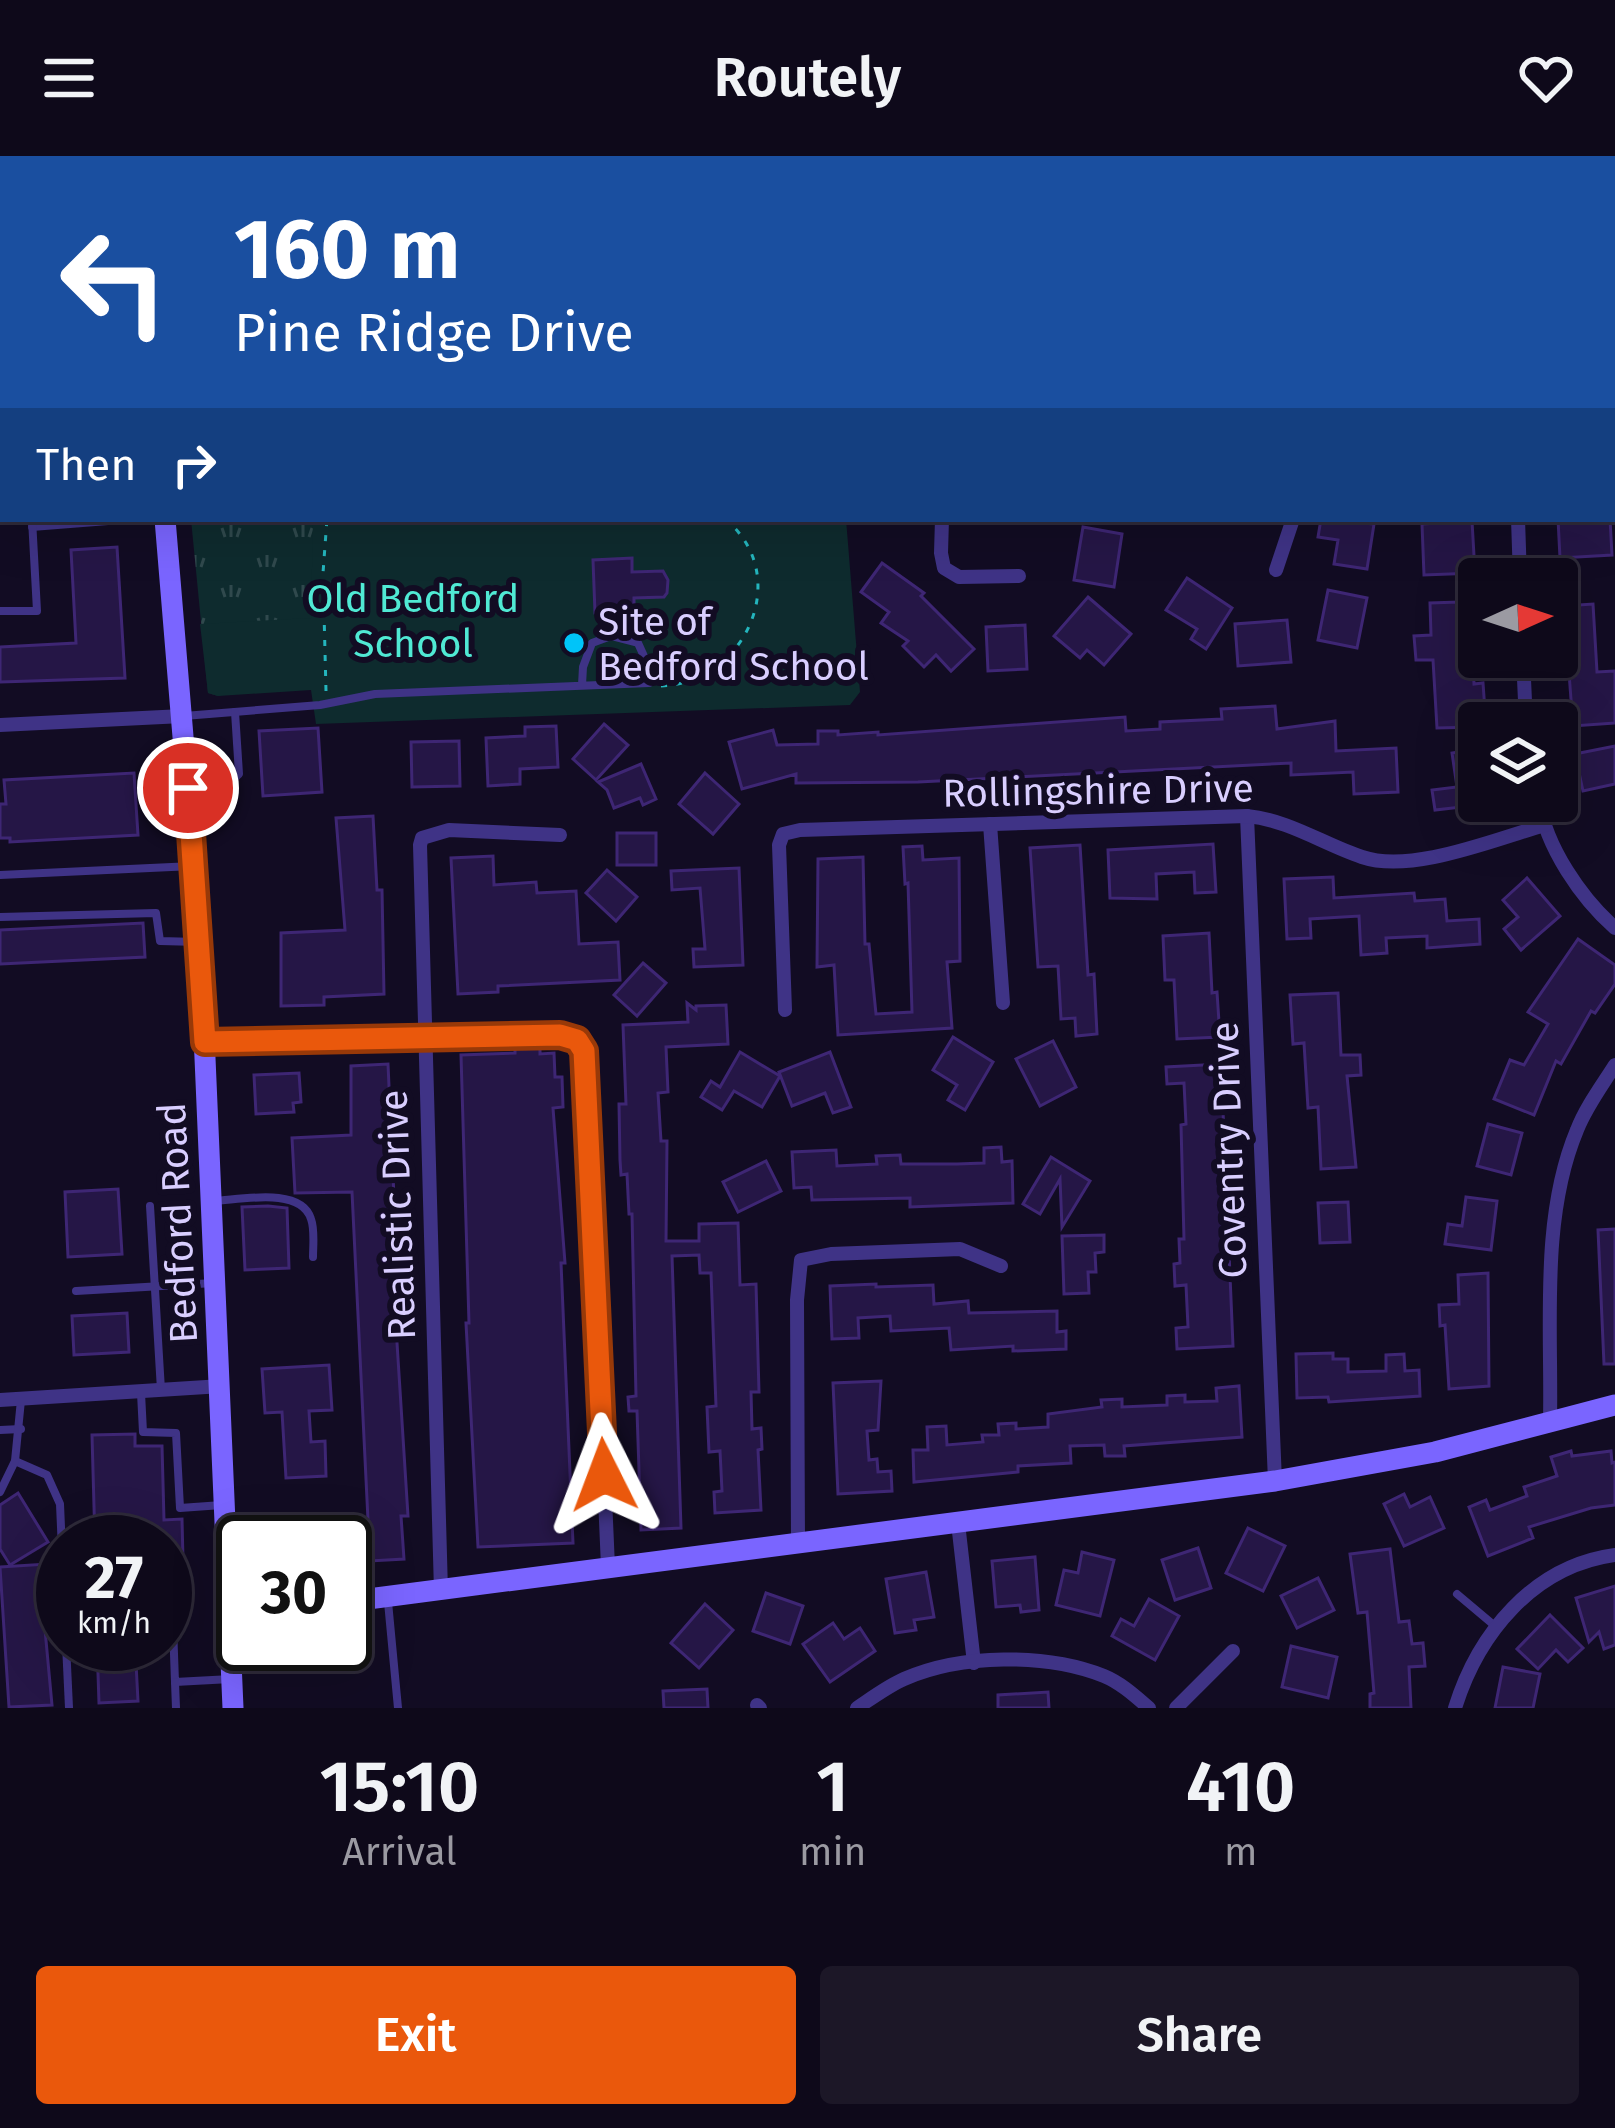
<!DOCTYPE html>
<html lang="en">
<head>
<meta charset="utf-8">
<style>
  :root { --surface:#0e091a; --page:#1c1727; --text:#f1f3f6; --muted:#9b9aa2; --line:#2e2a39; --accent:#ea580c }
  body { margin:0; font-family:"Fira Sans",sans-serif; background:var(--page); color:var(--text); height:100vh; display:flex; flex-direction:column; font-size:45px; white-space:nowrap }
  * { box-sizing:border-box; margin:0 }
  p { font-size:39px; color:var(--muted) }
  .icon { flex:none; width:66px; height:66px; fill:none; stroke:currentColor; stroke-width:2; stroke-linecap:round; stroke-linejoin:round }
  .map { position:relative; height:1552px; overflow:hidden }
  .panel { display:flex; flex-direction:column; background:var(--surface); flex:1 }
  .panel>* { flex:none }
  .top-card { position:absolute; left:0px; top:0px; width:1617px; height:366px; box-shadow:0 12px 48px #0002,0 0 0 3px var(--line); background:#1a4fa0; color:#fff; overflow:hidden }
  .needle { width:78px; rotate:87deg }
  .controls { position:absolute; left:1458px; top:402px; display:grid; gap:24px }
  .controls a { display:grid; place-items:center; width:120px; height:120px; border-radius:12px; background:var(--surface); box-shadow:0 12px 48px #0002,0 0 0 3px var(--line); font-size:60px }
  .speed { position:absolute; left:36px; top:1359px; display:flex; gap:24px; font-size:60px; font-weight:700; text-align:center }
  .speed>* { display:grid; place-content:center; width:156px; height:156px; border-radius:50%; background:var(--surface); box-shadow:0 12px 48px #0002,0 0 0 3px var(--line); line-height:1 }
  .speed small { font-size:30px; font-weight:400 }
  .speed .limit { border:6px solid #111; border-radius:18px; background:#fff; color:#111 }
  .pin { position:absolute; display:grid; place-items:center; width:102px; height:102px; color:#fff; margin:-51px; border:6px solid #fff; border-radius:50%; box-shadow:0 3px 12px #0007 }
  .me { position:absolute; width:132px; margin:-66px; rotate:357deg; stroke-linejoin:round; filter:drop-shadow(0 0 9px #0008) }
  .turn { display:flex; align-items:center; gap:42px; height:252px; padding:0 36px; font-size:54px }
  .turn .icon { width:156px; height:156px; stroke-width:2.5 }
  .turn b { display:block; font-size:84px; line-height:102px }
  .then { display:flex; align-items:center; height:114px; padding:0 36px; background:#0003; gap:24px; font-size:45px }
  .eta { display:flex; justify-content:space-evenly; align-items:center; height:204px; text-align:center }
  .eta b { font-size:72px; font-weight:600; line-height:84px }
  .primary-button { display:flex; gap:24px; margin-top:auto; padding:24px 36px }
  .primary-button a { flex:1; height:138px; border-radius:12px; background:var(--accent); color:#fff; font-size:48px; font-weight:600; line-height:138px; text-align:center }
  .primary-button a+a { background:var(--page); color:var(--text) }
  header { display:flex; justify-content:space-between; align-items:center; height:156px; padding:0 36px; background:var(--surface); font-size:54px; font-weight:600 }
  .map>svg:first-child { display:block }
  .grass { fill:url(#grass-tufts) }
  .green { fill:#0e2b2e }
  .building { fill:#251646; stroke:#3e2674; stroke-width:3 }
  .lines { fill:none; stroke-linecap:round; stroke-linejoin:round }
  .path { stroke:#24b5bd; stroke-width:3; stroke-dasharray:6 9; stroke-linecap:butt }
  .lane { stroke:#3f3386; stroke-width:8 }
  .street { stroke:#3f3386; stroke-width:14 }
  .secondary { stroke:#7a65ff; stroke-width:21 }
  .route-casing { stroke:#983908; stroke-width:30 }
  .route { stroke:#ea580c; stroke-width:21 }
  .poi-dot { fill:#00c4f9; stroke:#120c23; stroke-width:4.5 }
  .labels { text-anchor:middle; stroke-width:12; stroke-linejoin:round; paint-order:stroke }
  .park-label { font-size:39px; fill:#50e9d4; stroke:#120c23 }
  .poi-label { font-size:39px; fill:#d9ceff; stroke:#120c23; text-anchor:start }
  .street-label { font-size:39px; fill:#d9ceff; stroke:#120c23 }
</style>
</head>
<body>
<header><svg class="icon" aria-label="menu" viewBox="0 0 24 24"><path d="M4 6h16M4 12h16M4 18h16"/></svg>Routely<svg class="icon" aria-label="heart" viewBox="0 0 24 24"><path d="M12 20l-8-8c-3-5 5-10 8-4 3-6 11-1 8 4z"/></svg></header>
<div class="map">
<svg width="1615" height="1552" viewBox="0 0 1615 1552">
  <defs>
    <pattern id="grass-tufts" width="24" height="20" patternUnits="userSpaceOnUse" patternTransform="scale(3)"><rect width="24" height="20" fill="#0e2b2e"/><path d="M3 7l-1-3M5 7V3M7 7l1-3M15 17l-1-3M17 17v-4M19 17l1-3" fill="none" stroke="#30494d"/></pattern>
  </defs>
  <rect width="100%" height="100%" fill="#120c23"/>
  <polygon class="grass" points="191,363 321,363 320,516 218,540 208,537"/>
  <polygon class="green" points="313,363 846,363 860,536 850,549 316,568 311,534 218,540 208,537 200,468 311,462"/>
  <g class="building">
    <polygon points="1321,363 1374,368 1367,413 1334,408 1338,384 1318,381"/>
    <polygon points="1558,363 1610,363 1612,399 1560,402"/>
    <polygon points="1472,365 1475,417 1424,419 1422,368"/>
    <polygon points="1083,371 1122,378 1114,431 1074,424"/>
    <polygon points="117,391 125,522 0,526 0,491 76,487 71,394"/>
    <polygon points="632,402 632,416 663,415 668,424 667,437 664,441 634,442 634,456 595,457 593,404"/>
    <polygon points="882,407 924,437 921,440 974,493 951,515 936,499 924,511 903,490 908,485 881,467 889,456 861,436"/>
    <polygon points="1187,422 1232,452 1206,493 1191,483 1197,473 1166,454"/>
    <polygon points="1328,434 1367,442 1357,492 1318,484"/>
    <polygon points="1088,441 1131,478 1104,509 1087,494 1080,502 1054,480"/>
    <polygon points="1459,446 1461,483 1479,483 1479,501 1473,502 1474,528 1483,527 1485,555 1476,556 1477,571 1437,572 1433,504 1416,504 1414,480 1431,479 1430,447"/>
    <polygon points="1593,448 1597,516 1615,515 1615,567 1573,570 1564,450"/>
    <polygon points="1287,464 1291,506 1238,510 1235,468"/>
    <polygon points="1025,469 1027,513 988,515 986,471"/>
    <polygon points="1275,550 1277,573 1335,565 1336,595 1396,592 1398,636 1354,638 1353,616 1291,619 1291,607 918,626 796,627 796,618 742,633 729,586 773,574 777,589 818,588 818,575 838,575 838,579 878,576 878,579 1125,561 1126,575 1160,573 1160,566 1222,563 1221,553"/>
    <polygon points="604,568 628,589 596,624 573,603"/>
    <polygon points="556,570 558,611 520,613 520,628 488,630 486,582 525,580 525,571"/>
    <polygon points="318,572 322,636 263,640 259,575"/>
    <polygon points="459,585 460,630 412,631 411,586"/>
    <polygon points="1615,590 1615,628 1583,635 1575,598"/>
    <polygon points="1479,593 1479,649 1435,654 1432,634 1457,631 1452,597"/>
    <polygon points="641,608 656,643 643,649 640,642 614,652 607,634 598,626"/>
    <polygon points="134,617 138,679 10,686 10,682 0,682 0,648 6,648 4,624"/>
    <polygon points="705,617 739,648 713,678 679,648"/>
    <polygon points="373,660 377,734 382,734 384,838 324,841 324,849 281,850 281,777 345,774 336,662"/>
    <rect x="617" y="677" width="39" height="32"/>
    <polygon points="1213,688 1216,736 1195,737 1194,716 1156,718 1157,743 1110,742 1108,694"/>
    <polygon points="1080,689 1088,819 1094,818 1097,878 1076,880 1075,862 1061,863 1058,810 1038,811 1030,692"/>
    <polygon points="922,690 923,704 959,702 960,805 947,806 952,872 838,879 834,809 817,811 818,703 863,701 865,788 869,788 876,858 912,856 908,727 905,728 903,691"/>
    <polygon points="493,700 494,729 536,726 537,737 576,735 579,788 618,786 620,824 498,830 498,836 458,838 451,702"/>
    <polygon points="739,712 743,809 694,811 693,793 705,793 700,732 672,734 671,715"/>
    <polygon points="607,714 637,741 616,765 586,737"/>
    <polygon points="1333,721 1334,742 1414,737 1415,745 1445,743 1447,765 1479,763 1480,788 1427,792 1427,780 1386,782 1387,797 1361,799 1359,760 1310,763 1311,782 1287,783 1284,723"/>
    <polygon points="1527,722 1560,760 1521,794 1504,773 1518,761 1503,744"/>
    <polygon points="143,767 145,801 0,808 0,774"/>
    <polygon points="1209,777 1212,837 1217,836 1220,881 1177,883 1174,824 1165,824 1163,780"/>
    <polygon points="1578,783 1615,809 1615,828 1595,857 1591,855 1561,908 1556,905 1534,959 1494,943 1510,904 1524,909 1548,868 1528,856"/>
    <polygon points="643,807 666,827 637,860 614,839"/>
    <polygon points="1338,837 1341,899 1360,899 1361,919 1347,920 1356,1011 1321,1013 1318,951 1308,952 1304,887 1293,888 1290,839"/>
    <polygon points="687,847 696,854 696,850 726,849 728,888 666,891 668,936 658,937 661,985 667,985 666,1085 699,1085 699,1068 738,1067 740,1129 756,1128 759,1236 751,1236 752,1273 761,1272 762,1293 758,1294 761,1354 715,1357 714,1336 722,1335 720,1295 709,1296 707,1251 716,1250 711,1117 700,1117 699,1099 672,1100 681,1372 641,1374 637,1255 629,1255 628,1241 636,1240 632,1058 629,1058 627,1018 621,1019 620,1004 619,948 626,948 623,869 688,866"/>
    <polygon points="953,881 993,906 965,954 948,944 957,929 933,914"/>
    <polygon points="1053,885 1076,931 1040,950 1016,903"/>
    <polygon points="515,891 540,891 540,898 554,897 555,921 562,921 563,951 553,952 565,1107 561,1107 573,1387 478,1391 466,1167 469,1167 461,899 515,897"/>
    <polygon points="740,896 780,920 762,951 734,935 722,954 701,941 711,925 720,931"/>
    <polygon points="830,896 851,951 833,957 825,937 792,950 779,916"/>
    <polygon points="388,908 397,1108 392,1108 408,1360 401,1360 404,1403 370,1405 352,1036 295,1037 292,982 351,979 351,910"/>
    <polygon points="1221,908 1233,1190 1177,1193 1176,1172 1188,1171 1186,1129 1175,1130 1174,1108 1180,1107 1179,1083 1184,1083 1181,969 1186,968 1184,927 1167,928 1166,911"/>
    <polygon points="299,917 301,946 293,947 294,956 256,958 254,919"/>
    <polygon points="1488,968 1522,977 1511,1019 1477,1010"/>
    <polygon points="1001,991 1002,1006 1012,1005 1013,1047 910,1051 910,1042 812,1044 811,1031 794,1032 792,996 836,994 837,1010 877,1008 876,1000 900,999 901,1008 957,1008 984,1007 984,992"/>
    <polygon points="1051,1001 1090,1025 1062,1071 1060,1023 1040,1058 1023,1048"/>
    <polygon points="766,1005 781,1035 738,1056 723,1026"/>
    <polygon points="118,1033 122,1098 68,1101 65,1036"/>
    <polygon points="1466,1041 1497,1045 1491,1094 1445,1088 1448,1068 1462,1070"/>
    <polygon points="1348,1046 1350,1086 1320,1087 1318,1047"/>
    <polygon points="268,1050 287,1052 289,1112 245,1114 242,1051"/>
    <polygon points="1615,1073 1615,1208 1604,1208 1598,1074"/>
    <polygon points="1104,1079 1104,1096 1095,1097 1096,1116 1088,1116 1089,1137 1064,1138 1062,1080"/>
    <polygon points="1488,1117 1489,1230 1449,1233 1445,1169 1440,1170 1439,1149 1459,1148 1458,1119"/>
    <polygon points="876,1128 876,1131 933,1129 934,1148 968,1145 969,1157 1057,1155 1057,1176 1066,1175 1066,1193 1013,1195 1013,1190 951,1194 949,1172 891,1175 890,1160 858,1162 859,1182 832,1183 830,1130"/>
    <polygon points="127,1157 129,1196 74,1199 72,1160"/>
    <polygon points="1333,1197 1333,1203 1348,1203 1348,1216 1386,1215 1386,1199 1404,1198 1405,1215 1419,1214 1420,1240 1329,1246 1328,1241 1297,1242 1296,1198"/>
    <polygon points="329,1209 332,1254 309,1255 311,1286 325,1285 326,1320 286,1322 282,1256 265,1257 262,1213"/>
    <polygon points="881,1225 878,1274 867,1275 869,1304 877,1303 878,1316 891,1315 892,1335 838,1338 833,1227"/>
    <polygon points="1239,1230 1242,1281 1124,1290 1125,1300 1105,1300 1104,1289 1070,1290 1071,1307 1018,1310 1018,1316 914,1326 913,1294 928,1294 927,1271 946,1270 947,1289 983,1286 982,1279 999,1279 998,1268 1016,1267 1016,1273 1048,1271 1048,1258 1102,1251 1101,1244 1122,1243 1122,1251 1167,1249 1167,1240 1185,1239 1185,1246 1217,1245 1216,1232"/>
    <polygon points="135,1278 135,1290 162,1290 164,1364 182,1363 184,1445 165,1445 165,1386 95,1386 92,1279"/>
    <polygon points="1571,1295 1572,1300 1611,1295 1612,1307 1615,1306 1615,1349 1591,1352 1529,1371 1533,1382 1488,1400 1469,1351 1486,1344 1490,1354 1527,1340 1524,1331 1557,1320 1551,1301"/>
    <polygon points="18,1337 48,1386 10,1409 0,1393 0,1349"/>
    <polygon points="1404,1338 1410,1351 1430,1341 1444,1372 1404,1390 1384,1348"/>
    <polygon points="302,1359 304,1386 269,1386 267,1361"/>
    <polygon points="1248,1372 1285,1390 1263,1435 1226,1417"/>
    <polygon points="1198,1392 1211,1432 1175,1444 1162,1404"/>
    <polygon points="1390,1393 1399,1466 1409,1465 1412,1488 1423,1487 1425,1510 1409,1511 1411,1552 1370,1552 1370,1538 1374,1537 1367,1456 1358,1457 1350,1398"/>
    <polygon points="1082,1396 1114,1404 1100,1460 1056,1449 1064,1414 1078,1417"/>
    <polygon points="1035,1401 1039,1454 1021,1456 1020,1449 996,1451 992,1405"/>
    <polygon points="47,1408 49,1452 43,1452 52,1549 9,1551 0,1411"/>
    <polygon points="926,1416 934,1461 914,1464 916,1474 895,1477 886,1423"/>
    <polygon points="1318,1422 1334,1454 1297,1472 1281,1440"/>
    <polygon points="1615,1430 1615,1489 1604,1493 1599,1476 1589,1486 1576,1442"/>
    <polygon points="766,1437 803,1450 790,1488 753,1475"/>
    <polygon points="1149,1443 1179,1460 1155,1504 1112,1480 1121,1463 1134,1470"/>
    <polygon points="705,1448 733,1474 699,1512 671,1487"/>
    <polygon points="1550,1459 1583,1492 1568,1506 1556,1494 1538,1513 1517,1493"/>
    <polygon points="833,1467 844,1483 860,1472 875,1495 830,1526 803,1488"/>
    <polygon points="97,1488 135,1488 138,1545 99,1547"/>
    <polygon points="1291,1490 1337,1501 1328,1542 1282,1531"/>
    <polygon points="1503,1511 1540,1518 1533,1552 1495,1552"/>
    <polygon points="707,1533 708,1552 664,1552 663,1535"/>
    <polygon points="1048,1536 1049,1552 998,1552 998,1539"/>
  </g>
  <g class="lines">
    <g class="path">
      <path d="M661,530C746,527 794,419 725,363"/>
      <polyline points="326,535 323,417 327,363"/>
    </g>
    <g class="lane">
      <polyline points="44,0 46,3"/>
      <polyline points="616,0 616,3"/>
      <polyline points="463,3 466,0"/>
      <polyline points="0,128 3,127"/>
      <polyline points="32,371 121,364"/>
      <polyline points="0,455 37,455 32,363"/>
      <polyline points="184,560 320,549 375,538 649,527 647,507 638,487 611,480 592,487 583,511 582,529"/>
      <polyline points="192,631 229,627 239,618 235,556"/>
      <polyline points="0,719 193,710"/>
      <polyline points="0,761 156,757 160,785 198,786"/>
      <path d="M214,1045C239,1044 301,1030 311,1063C315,1074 313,1089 313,1101"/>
      <polyline points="150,1050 161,1234"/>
      <polyline points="76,1135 214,1127"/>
      <polyline points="141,1237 143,1276 176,1277 180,1352 222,1349"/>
      <polyline points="0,1274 21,1273"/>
      <polyline points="15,1305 47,1319 60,1348 63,1418"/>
      <polyline points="0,1336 15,1305 21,1244"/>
      <polyline points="1457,1438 1495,1470"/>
      <polyline points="388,1446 398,1552"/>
      <polyline points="173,1470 175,1526 231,1523"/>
      <polyline points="66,1488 69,1552"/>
      <polyline points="175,1526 176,1552"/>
    </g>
    <g class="street">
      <polyline points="1027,0 1027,3"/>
      <polyline points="1265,0 1265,3"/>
      <polyline points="1502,0 1502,3"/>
      <polyline points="754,3 755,0"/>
      <polyline points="1614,65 1615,65"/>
      <polyline points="1614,326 1615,326"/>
      <polyline points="942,363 941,397 944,412 959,421 1019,420"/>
      <polyline points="1518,363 1520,423"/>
      <polyline points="1276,414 1293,363"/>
      <polyline points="1523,501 1526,567"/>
      <polyline points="0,569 183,560"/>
      <path d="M1539,645C1546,691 1581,742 1615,772"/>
      <polyline points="1247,660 1275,1325"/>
      <polyline points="990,668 1003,847"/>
      <path d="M785,854L779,689L783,678L800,674L1247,660C1289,664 1323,688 1362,701C1412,718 1495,683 1545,669"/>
      <polyline points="205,887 560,879 577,884 586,904 608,1411"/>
      <polyline points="0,1244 222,1230"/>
      <path d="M1550,1264C1552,1172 1540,1062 1577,974C1586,951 1601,931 1615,909"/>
      <polyline points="958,1367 974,1507"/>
      <polyline points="798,1389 797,1144 801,1104 831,1098 960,1093 1001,1110"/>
      <polyline points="441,1435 420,689 422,682 449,674 560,679"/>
      <polyline points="757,1549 760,1552"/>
      <path d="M857,1552C872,1542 888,1530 904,1523C961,1498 1046,1497 1104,1520C1121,1527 1135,1540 1149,1552"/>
      <polyline points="1176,1552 1233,1495"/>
      <path d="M1455,1552C1478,1478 1533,1410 1615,1399"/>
    </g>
    <g class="secondary">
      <polyline points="119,0 120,3"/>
      <polyline points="165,363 200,786 233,1552"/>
      <polyline points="345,1446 1275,1325 1435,1296 1615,1249"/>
    </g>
  </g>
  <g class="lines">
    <g class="route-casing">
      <polyline id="route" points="188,632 205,886 560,879 577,884 584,895 604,1319"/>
    </g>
    <use href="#route" class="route"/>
  </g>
  <circle class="poi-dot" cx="574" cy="487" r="12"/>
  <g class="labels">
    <g class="park-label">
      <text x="413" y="456">Old Bedford<tspan x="413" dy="45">School</tspan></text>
    </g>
    <g class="poi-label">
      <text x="598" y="479">Site of<tspan x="598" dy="45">Bedford School</tspan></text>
    </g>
    <g class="street-label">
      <text transform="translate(1098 634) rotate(-1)" y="14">Rollingshire Drive</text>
      <text transform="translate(1228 994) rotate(-92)" y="14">Coventry Drive</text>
      <text transform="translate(397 1059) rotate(-92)" y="14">Realistic Drive</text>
      <text transform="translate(177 1067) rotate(-93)" y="14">Bedford Road</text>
    </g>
  </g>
</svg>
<div class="controls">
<a><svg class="needle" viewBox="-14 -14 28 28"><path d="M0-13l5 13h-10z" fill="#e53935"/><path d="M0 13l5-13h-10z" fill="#9b9aa2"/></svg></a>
<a><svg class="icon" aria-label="layers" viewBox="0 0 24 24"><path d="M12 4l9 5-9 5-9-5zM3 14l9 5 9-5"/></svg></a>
</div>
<div class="speed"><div>27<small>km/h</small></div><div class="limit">30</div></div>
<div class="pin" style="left:188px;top:632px;background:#d93025"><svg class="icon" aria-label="arrive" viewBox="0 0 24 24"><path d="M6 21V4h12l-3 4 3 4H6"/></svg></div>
<svg class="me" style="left:604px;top:1319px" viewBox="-20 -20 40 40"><path d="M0-17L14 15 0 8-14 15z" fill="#ea580c" stroke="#fff" stroke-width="4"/></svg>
<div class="top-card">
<div class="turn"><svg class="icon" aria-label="left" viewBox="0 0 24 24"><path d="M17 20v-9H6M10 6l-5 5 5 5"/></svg><div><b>160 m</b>Pine Ridge Drive</div></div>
<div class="then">Then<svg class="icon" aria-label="right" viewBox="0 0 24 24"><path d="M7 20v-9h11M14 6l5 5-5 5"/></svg></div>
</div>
</div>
<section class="panel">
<div class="eta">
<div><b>15:10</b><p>Arrival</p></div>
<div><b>1</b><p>min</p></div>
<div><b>410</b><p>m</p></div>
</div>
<div class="primary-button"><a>Exit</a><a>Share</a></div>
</section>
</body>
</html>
